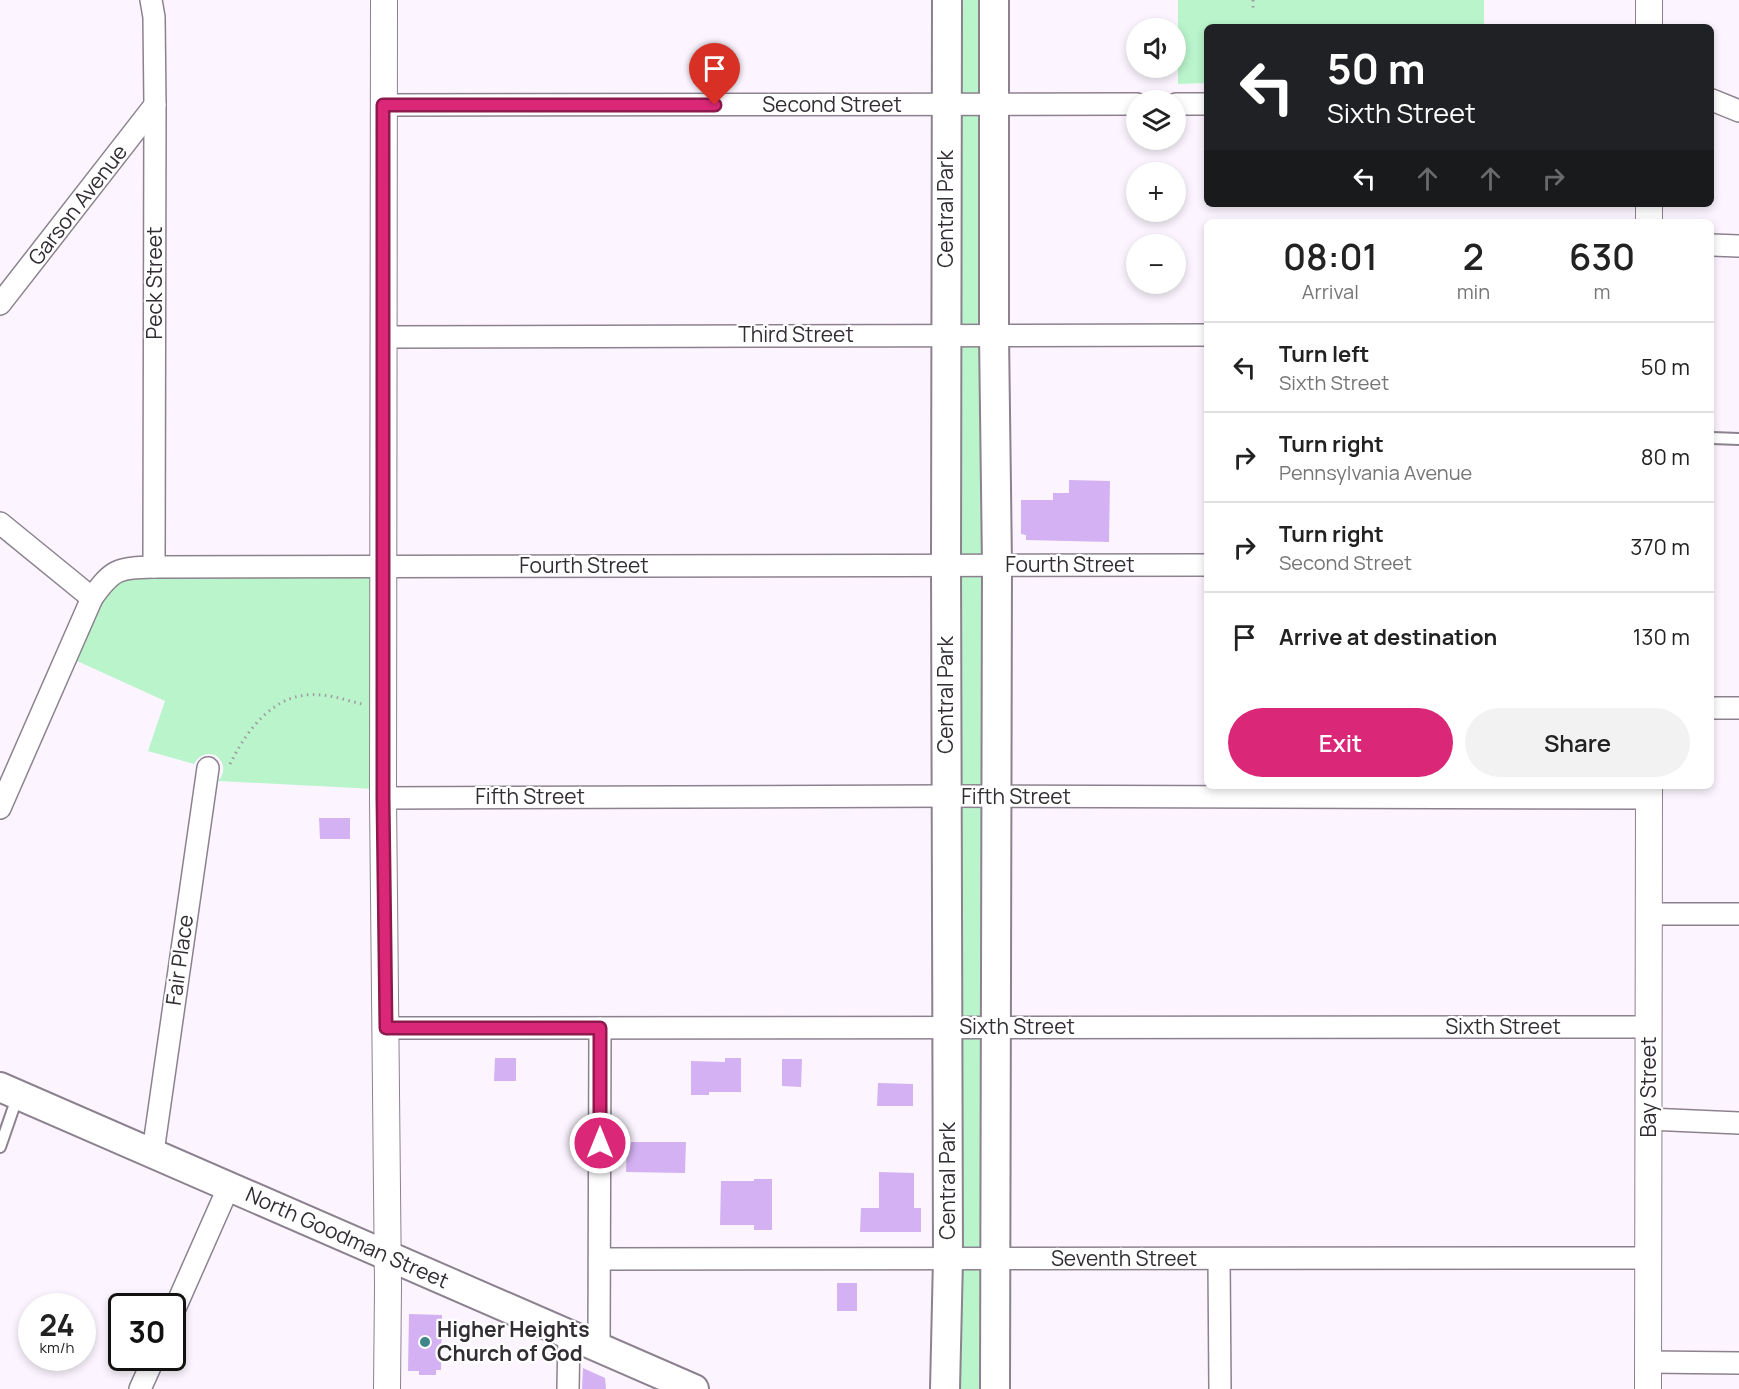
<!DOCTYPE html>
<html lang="en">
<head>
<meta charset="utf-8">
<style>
  :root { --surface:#fff; --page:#f2f2f2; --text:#222; --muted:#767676; --line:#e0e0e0; --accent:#db2777 }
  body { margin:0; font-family:Manrope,sans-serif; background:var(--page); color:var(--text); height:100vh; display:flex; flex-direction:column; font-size:22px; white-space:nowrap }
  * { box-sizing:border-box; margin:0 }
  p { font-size:20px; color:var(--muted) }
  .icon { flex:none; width:33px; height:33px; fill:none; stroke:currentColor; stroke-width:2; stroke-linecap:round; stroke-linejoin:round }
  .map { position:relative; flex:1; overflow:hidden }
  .drawer { position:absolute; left:1204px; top:219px; width:510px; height:570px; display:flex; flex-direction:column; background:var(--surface); border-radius:9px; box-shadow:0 3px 9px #0003 }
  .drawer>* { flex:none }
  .banner { position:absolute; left:1204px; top:24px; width:510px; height:183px; border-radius:9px; box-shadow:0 3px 9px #0003; background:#202124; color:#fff; overflow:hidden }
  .tools { position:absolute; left:1126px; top:18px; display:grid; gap:12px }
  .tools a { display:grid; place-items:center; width:60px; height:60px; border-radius:50%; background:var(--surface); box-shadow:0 3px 9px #0003; font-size:30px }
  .speed { position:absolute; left:18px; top:1293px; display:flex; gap:12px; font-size:30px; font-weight:700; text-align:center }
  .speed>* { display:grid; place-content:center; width:78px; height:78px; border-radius:50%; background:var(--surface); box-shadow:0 3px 9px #0003; line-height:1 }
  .speed small { font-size:15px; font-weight:400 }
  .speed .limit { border:3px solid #111; border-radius:9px; background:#fff; color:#111 }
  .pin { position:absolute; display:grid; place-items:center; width:51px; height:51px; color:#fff; margin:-62px -26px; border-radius:50% 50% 50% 0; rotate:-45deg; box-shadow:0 0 6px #0007 }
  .pin .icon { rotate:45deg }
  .me { position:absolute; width:66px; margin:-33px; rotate:0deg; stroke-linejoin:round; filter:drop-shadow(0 0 4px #0008) }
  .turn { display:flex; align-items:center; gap:21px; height:126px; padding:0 24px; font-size:27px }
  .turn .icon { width:78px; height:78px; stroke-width:2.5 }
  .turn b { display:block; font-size:42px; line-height:51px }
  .lanes { display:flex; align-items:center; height:57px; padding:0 24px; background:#0003; justify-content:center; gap:30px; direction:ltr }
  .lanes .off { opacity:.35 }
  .eta { display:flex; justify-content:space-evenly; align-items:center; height:102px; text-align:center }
  .eta b { font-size:36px; font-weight:600; line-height:42px }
  .cta { display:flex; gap:12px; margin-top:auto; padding:12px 24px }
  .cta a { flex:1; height:69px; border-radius:36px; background:var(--accent); color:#fff; font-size:24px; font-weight:600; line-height:69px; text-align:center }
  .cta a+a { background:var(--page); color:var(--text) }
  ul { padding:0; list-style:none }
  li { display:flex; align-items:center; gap:18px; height:90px; padding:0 24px; border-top:2px solid var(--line) }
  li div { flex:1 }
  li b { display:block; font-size:22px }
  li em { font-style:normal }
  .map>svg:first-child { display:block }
  .green { fill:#b9f4cb }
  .building { fill:#d3b1f3 }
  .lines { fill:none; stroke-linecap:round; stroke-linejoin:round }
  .service-casing { stroke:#8c828f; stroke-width:14 }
  .minor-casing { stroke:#8c828f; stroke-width:24 }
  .tertiary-casing { stroke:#8c828f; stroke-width:28 }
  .secondary-casing { stroke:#8c828f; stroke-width:32 }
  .path { stroke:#a19ba3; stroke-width:3; stroke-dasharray:1.5 4.5; stroke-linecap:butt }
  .service { stroke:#fff; stroke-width:10 }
  .minor { stroke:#fff; stroke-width:21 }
  .tertiary { stroke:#fff; stroke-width:26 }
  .secondary { stroke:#fff; stroke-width:28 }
  .route-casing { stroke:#8e194d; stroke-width:15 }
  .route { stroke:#db2777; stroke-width:10 }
  .poi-dot { fill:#3e8687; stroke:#fff; stroke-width:2 }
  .labels { text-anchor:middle; stroke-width:4.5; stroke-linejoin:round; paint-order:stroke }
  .street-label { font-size:21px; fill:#312d33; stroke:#fff }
  .poi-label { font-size:21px; font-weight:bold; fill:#312d33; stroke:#fff; text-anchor:start }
</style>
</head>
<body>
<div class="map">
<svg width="1739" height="1389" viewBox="0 0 1739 1389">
  <rect width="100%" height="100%" fill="#fcf5ff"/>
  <g class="green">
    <polygon points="956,0 987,0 988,1389 955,1389"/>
    <polygon points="1178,0 1484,0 1484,27 1208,27 1207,83 1178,84"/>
    <path d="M117,577H371L375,789L218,781C226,772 225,762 215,755C206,752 199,755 194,764L148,751L165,701L77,661L109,585Z"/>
  </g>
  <g class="building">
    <polygon points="1069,480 1110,481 1109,542 1026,540 1026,535 1021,534 1021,500 1053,500 1053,493 1069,493"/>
    <polygon points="319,818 350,818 350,839 320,839"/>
    <polygon points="495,1058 516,1058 516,1081 494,1081"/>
    <polygon points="725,1058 741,1058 741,1092 709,1092 709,1095 691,1095 691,1061 725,1062"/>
    <polygon points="782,1059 802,1059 801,1087 782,1086"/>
    <polygon points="878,1083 913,1084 913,1106 877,1106"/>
    <polygon points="627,1142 686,1142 685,1173 626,1172"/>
    <polygon points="879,1172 914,1173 914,1208 921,1208 921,1232 860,1232 861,1208 879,1208"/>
    <polygon points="754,1179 772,1179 772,1230 754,1230 754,1225 720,1225 721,1181 754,1181"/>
    <rect x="837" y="1283" width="20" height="28"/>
    <polygon points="409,1314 442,1315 441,1370 436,1370 436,1375 419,1375 419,1371 408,1371"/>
    <polygon points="583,1368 605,1378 606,1389 582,1389"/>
  </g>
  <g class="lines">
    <g class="service-casing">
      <g id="service">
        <polyline points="1712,438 1739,439"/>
        <polyline points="0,1147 18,1095"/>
      </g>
    </g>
    <g class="minor-casing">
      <g id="minor">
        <polyline points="151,0 154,17 155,105 154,567"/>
        <polyline points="1712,100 1739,111"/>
        <polyline points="1176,104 1208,104"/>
        <polyline points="383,105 1137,104"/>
        <polyline points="1712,245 1739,246"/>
        <polyline points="0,304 155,105"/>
        <polyline points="384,337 1208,335"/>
        <polyline points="0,523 92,598"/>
        <polyline points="1712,708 1739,708"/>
        <polyline points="383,798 947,796 1649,798"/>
        <path d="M0,808L92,598C113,568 119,568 154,567L1208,565"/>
        <polyline points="1649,914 1739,914"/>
        <polyline points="386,1028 1649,1027"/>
        <polyline points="1648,1119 1739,1123"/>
        <polyline points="153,1152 208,768"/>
        <polyline points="600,1259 1649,1258"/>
        <polyline points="1219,1259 1220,1389"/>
        <polyline points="172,1315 229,1186"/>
        <polyline points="599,1346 600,1028"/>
        <polyline points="1648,1362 1739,1363"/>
        <polyline points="140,1389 154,1358"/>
        <polyline points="568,1389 569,1333"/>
      </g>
    </g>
    <g class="tertiary-casing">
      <g id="tertiary">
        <polyline points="384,0 383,798 388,1287 387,1389"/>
        <polyline points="1649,27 1649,0"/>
        <polyline points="1649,204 1649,222"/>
        <polyline points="1648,1389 1649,786"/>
      </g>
    </g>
    <g class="secondary-casing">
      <g id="secondary">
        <polyline points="994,0 994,335 997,565 995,1389"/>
        <polyline points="0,1087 694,1389"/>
        <polyline points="945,1389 948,1259 946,565 947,0"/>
      </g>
    </g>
    <g class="path">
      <polyline points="1253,0 1253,9"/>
      <path d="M230,764C248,728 276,690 321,695C335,696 349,701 362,704"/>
    </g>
    <use href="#service" class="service"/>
    <use href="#minor" class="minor"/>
    <use href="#tertiary" class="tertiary"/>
    <use href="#secondary" class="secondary"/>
  </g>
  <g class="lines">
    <g class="route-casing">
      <polyline id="route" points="600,1143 600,1028 386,1028 383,798 383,105 715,105"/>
    </g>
    <use href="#route" class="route"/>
  </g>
  <circle class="poi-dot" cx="425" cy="1342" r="6"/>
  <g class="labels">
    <g class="street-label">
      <text x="832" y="112">Second Street</text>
      <text transform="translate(78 205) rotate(-52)" y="7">Garson Avenue</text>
      <text transform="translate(946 209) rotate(-90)" y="7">Central Park</text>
      <text transform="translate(155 283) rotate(-90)" y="7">Peck Street</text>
      <text x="796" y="342">Third Street</text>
      <text x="1070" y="572">Fourth Street</text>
      <text x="584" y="573">Fourth Street</text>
      <text transform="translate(946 695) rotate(-90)" y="7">Central Park</text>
      <text x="530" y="804">Fifth Street</text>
      <text x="1016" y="804">Fifth Street</text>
      <text transform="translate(180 960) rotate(-82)" y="7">Fair Place</text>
      <text x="1017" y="1034">Sixth Street</text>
      <text x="1503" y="1034">Sixth Street</text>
      <text transform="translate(1649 1087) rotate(-90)" y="7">Bay Street</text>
      <text transform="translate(948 1181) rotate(-90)" y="7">Central Park</text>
      <text transform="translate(347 1238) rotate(24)" y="7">North Goodman Street</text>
      <text x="1124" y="1266">Seventh Street</text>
    </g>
    <g class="poi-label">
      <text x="437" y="1337">Higher Heights<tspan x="437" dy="24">Church of God</tspan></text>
    </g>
  </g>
</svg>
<div class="tools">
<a><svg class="icon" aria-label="sound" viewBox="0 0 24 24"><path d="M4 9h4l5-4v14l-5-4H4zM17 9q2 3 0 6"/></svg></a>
<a><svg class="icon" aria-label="layers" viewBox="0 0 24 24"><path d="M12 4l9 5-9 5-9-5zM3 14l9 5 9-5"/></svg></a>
<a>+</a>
<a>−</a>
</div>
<div class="speed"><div>24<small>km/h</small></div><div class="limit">30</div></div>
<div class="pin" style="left:715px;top:105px;background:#d93025"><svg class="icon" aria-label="arrive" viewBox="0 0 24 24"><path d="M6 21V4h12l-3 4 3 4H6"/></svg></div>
<svg class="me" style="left:600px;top:1143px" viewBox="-20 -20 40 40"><circle r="17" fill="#db2777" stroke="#fff" stroke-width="3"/><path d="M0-11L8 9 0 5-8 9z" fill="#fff"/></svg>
<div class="banner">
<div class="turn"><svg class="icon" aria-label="left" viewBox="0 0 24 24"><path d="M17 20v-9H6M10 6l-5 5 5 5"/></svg><div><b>50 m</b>Sixth Street</div></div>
<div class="lanes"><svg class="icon" aria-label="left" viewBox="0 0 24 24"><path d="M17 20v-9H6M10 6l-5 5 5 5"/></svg><svg class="icon off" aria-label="ahead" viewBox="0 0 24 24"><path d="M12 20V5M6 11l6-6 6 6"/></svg><svg class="icon off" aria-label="ahead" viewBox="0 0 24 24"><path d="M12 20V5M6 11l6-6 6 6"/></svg><svg class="icon off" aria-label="right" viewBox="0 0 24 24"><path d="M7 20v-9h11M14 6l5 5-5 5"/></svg></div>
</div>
<section class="drawer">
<div class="eta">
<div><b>08:01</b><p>Arrival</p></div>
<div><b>2</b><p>min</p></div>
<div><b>630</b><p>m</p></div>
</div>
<ul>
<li><svg class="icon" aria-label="left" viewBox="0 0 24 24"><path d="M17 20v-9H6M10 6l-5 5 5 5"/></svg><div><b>Turn left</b><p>Sixth Street</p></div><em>50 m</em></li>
<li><svg class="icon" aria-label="right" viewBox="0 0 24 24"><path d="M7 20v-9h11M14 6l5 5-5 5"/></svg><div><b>Turn right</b><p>Pennsylvania Avenue</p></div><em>80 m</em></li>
<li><svg class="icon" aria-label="right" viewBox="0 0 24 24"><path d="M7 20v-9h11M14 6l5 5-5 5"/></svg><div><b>Turn right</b><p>Second Street</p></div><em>370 m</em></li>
<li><svg class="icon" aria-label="arrive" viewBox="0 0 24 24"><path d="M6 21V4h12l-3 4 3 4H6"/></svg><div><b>Arrive at destination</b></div><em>130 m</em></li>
</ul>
<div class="cta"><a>Exit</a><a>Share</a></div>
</section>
</div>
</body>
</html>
